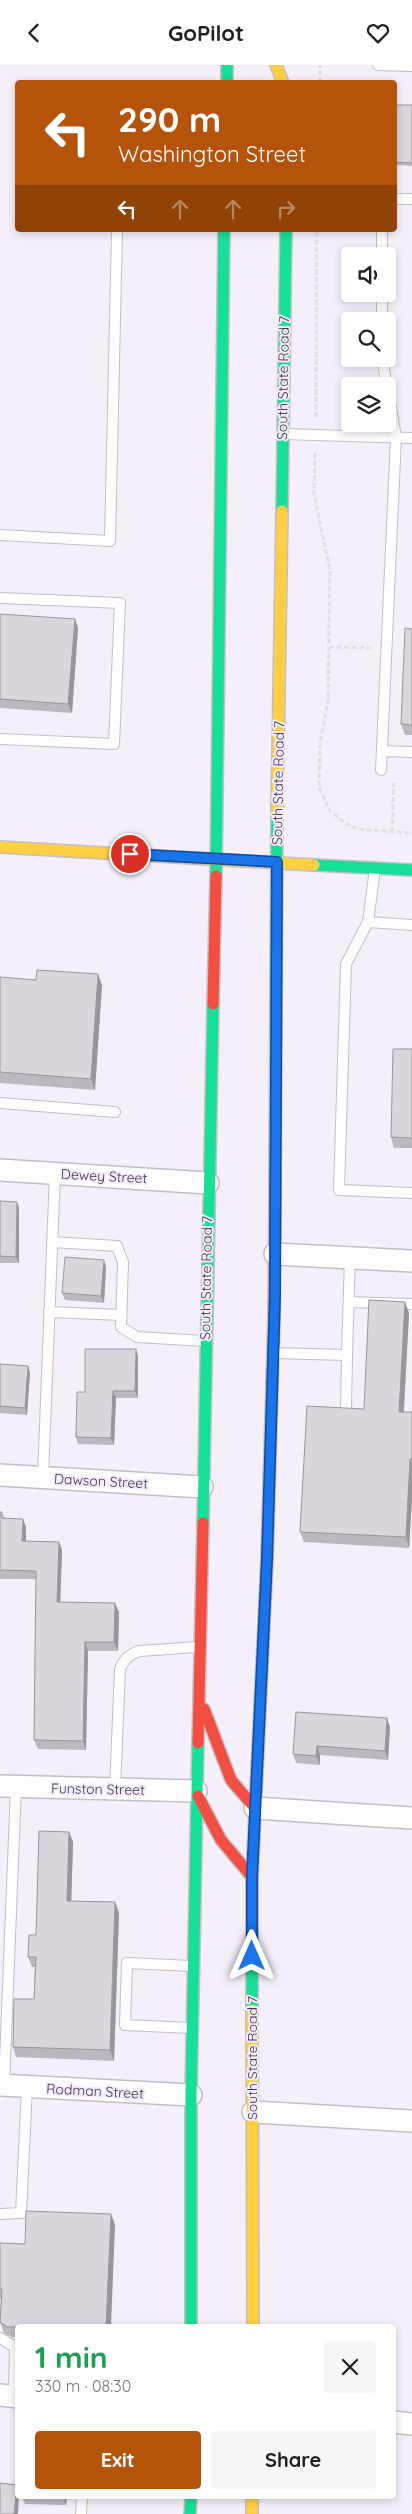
<!DOCTYPE html>
<html lang="en">
<head>
<meta charset="utf-8">
<style>
  :root { --surface:#fff; --page:#f6f6f6; --text:#202124; --muted:#757577; --accent:#b45309 }
  body { margin:0; font-family:Quicksand,sans-serif; background:var(--page); color:var(--text); height:100vh; display:flex; flex-direction:column; font-size:19px; white-space:nowrap }
  * { box-sizing:border-box; margin:0 }
  p { font-size:16px; color:var(--muted) }
  .icon { flex:none; width:28px; height:28px; fill:none; stroke:currentColor; stroke-width:2; stroke-linecap:round; stroke-linejoin:round }
  .map { position:relative; flex:1; overflow:hidden }
  .details { position:absolute; left:15px; top:2259px; width:381px; height:175px; display:flex; flex-direction:column; background:var(--surface); border-radius:5px; box-shadow:0 2px 8px #0003 }
  .details>* { flex:none }
  .hud { position:absolute; left:15px; top:15px; width:382px; height:152px; border-radius:5px; box-shadow:0 2px 8px #0003; background:#b45309; color:#fff; overflow:hidden }
  .controls { position:absolute; left:341px; top:182px; display:grid; gap:10px }
  .controls a { display:grid; place-items:center; width:55px; height:55px; border-radius:5px; background:var(--surface); box-shadow:0 2px 8px #0003; font-size:25px }
  .pin { position:absolute; display:grid; place-items:center; width:42px; height:42px; color:#fff; margin:-21px; border:2px solid #fff; border-radius:50%; box-shadow:0 1px 5px #0007 }
  .me { position:absolute; width:55px; margin:-28px; rotate:0deg; stroke-linejoin:round; filter:drop-shadow(0 0 4px #0008) }
  .turn { display:flex; align-items:center; gap:18px; height:105px; padding:0 20px; font-size:22px }
  .turn .icon { width:65px; height:65px; stroke-width:2.5 }
  .turn b { display:block; font-size:35px; line-height:42px }
  .lanes { display:flex; align-items:center; height:48px; padding:0 20px; background:#0003; justify-content:center; gap:25px; direction:ltr }
  .lanes .off { opacity:.35 }
  .round { display:grid; place-items:center; flex:none; width:52px; height:52px; border-radius:5px; background:var(--page) }
  .overview { display:flex; align-items:center; justify-content:space-between; height:85px; padding:0 20px }
  h1 { font-size:30px; font-weight:800; line-height:38px; color:#1e9e55 }
  .action { display:flex; gap:10px; margin-top:auto; padding:10px 20px }
  .action a { flex:1; height:58px; border-radius:5px; background:var(--accent); color:#fff; font-size:20px; font-weight:800; line-height:58px; text-align:center }
  .action a+a { background:var(--page); color:var(--text) }
  header { display:flex; justify-content:space-between; align-items:center; height:65px; padding:0 20px; background:var(--surface); font-size:22px; font-weight:800 }
  .map>svg:first-child { display:block }
  .lines { fill:none; stroke-linecap:round; stroke-linejoin:round }
  .lane-casing { stroke:#c3bec7; stroke-width:12 }
  .street-casing { stroke:#c3bec7; stroke-width:24 }
  .fast-casing { stroke:#c3bec7; stroke-width:14 }
  .slow-casing { stroke:#c3bec7; stroke-width:14 }
  .jam-casing { stroke:#c3bec7; stroke-width:14 }
  .path { stroke:#e0dfe2; stroke-width:3; stroke-dasharray:5 2.5; stroke-linecap:butt }
  .lane { stroke:#fdfdfe; stroke-width:10 }
  .street { stroke:#fdfdfe; stroke-width:21 }
  .fast { stroke:#16e098; stroke-width:11 }
  .slow { stroke:#ffcf43; stroke-width:11 }
  .jam { stroke:#f24e42; stroke-width:11 }
  .wall { fill:#bcb8bf }
  .shaded-wall { fill:#99969b }
  .building { fill:#dbd6de; stroke:#99969b }
  .route-casing { stroke:#114b97; stroke-width:12 }
  .route { stroke:#1a73e8; stroke-width:9 }
  .labels { text-anchor:middle; stroke-width:4; stroke-linejoin:round; paint-order:stroke }
  .street-label { font-size:14px; fill:#3f3942; stroke:#f5ebfd }
</style>
</head>
<body>
<header><svg class="icon" aria-label="back" viewBox="0 0 24 24"><path d="M15 5l-7 7 7 7"/></svg>GoPilot<svg class="icon" aria-label="heart" viewBox="0 0 24 24"><path d="M12 20l-8-8c-3-5 5-10 8-4 3-6 11-1 8 4z"/></svg></header>
<div class="map">
<svg width="412" height="2449" viewBox="0 0 412 2449">
  <rect width="100%" height="100%" fill="#f4eff9"/>
  <g class="lines">
    <g class="lane-casing">
      <g id="lane">
        <polyline points="378,0 412,1"/>
        <polyline points="395,134 412,134"/>
        <polyline points="382,165 382,191"/>
        <polyline points="382,256 382,229"/>
        <polyline points="382,294 387,321"/>
        <polyline points="283,369 412,373"/>
        <polyline points="0,470 110,476 117,165"/>
        <polyline points="0,533 120,538 114,679 0,674"/>
        <polyline points="382,686 412,687"/>
        <polyline points="381,705 396,372 388,326"/>
        <polyline points="368,857 375,804"/>
        <polyline points="412,860 368,857 346,899 339,1125 412,1128"/>
        <polyline points="0,1038 115,1047"/>
        <polyline points="52,1177 117,1181 123,1197 121,1262 137,1272 205,1276"/>
        <polyline points="349,1237 412,1239"/>
        <polyline points="49,1247 121,1250"/>
        <polyline points="273,1288 347,1290 350,1192"/>
        <polyline points="346,1344 347,1290"/>
        <polyline points="43,1412 55,1108"/>
        <path d="M115,1724L120,1604C124,1594 129,1590 139,1586L198,1582"/>
        <polyline points="191,1963 125,1960 127,1898 192,1901"/>
        <polyline points="4,2021 16,1722"/>
        <polyline points="0,2149 21,2148 27,2022"/>
        <polyline points="0,2273 15,2282 14,2331"/>
        <polyline points="81,2449 82,2431"/>
      </g>
    </g>
    <g class="street-casing">
      <g id="street">
        <polyline points="0,1105 208,1118"/>
        <polyline points="275,1189 412,1196"/>
        <polyline points="0,1410 202,1422"/>
        <polyline points="0,1721 196,1726"/>
        <polyline points="255,1743 412,1753"/>
        <polyline points="0,2020 191,2030"/>
        <polyline points="253,2047 412,2056"/>
        <polyline points="0,2330 18,2332"/>
        <polyline points="394,2357 412,2359"/>
      </g>
    </g>
    <g class="fast-casing">
      <g id="fast">
        <polyline points="227,0 227,18"/>
        <polyline points="282,446 286,165"/>
        <polyline points="314,800 412,805"/>
        <polyline points="216,811 224,165"/>
        <polyline points="275,1114 277,749"/>
        <polyline points="203,1458 213,939"/>
        <polyline points="252,1945 252,1812 267,1494 274,1249"/>
        <polyline points="191,2261 191,2030 198,1678"/>
        <polyline points="190,2449 191,2431"/>
      </g>
    </g>
    <g class="slow-casing">
      <g id="slow">
        <polyline points="276,0 283,18"/>
        <polyline points="277,749 282,446"/>
        <polyline points="0,782 314,800"/>
        <polyline points="252,1945 253,2261"/>
        <polyline points="252,2431 252,2449"/>
      </g>
    </g>
    <g class="jam-casing">
      <g id="jam">
        <polyline points="213,939 216,811"/>
        <polyline points="274,1249 275,1114"/>
        <polyline points="204,1644 231,1715 255,1743"/>
        <polyline points="198,1678 203,1458"/>
        <polyline points="198,1731 221,1775 252,1812"/>
      </g>
    </g>
    <g class="path">
      <polyline points="320,18 320,0"/>
      <polyline points="316,352 317,165"/>
      <polyline points="315,388 314,430 330,505 328,634 320,681 319,722 330,746 345,758 358,764 412,768"/>
      <polyline points="329,582 371,583"/>
      <polyline points="392,767 394,718"/>
    </g>
    <use href="#lane" class="lane"/>
    <use href="#street" class="street"/>
    <use href="#fast" class="fast"/>
    <use href="#slow" class="slow"/>
    <use href="#jam" class="jam"/>
  </g>
  <g class="wall">
    <polygon points="395,40 412,40 412,101 395,100"/>
    <polygon points="0,549 78,563 72,648 0,643"/>
    <polygon points="412,564 412,670 405,670 401,659"/>
    <polygon points="98,909 102,920 95,1025 0,1018 0,912 36,915"/>
    <polygon points="412,984 412,1083 394,1083 391,1072"/>
    <polygon points="0,1136 17,1137 19,1143 19,1198 0,1198"/>
    <polygon points="106,1202 104,1238 65,1235 62,1228"/>
    <polygon points="405,1237 409,1248 404,1347 412,1347 412,1434 409,1483 304,1477 300,1467 364,1344"/>
    <polygon points="138,1291 138,1333 116,1333 114,1380 78,1379 76,1372 85,1327"/>
    <polygon points="0,1299 28,1301 30,1308 27,1350 0,1348"/>
    <polygon points="0,1447 5,1453 26,1462 26,1476 59,1477 62,1485 60,1537 119,1547 118,1586 88,1586 86,1685 38,1684 34,1675 36,1514 0,1514"/>
    <polygon points="387,1653 390,1662 388,1695 320,1690 320,1700 296,1698 293,1689"/>
    <polygon points="69,1767 73,1777 71,1836 115,1837 119,1848 114,1996 16,1992 13,1982 34,1934 35,1902 32,1902 28,1892 36,1870"/>
    <polygon points="111,2149 115,2160 18,2261 18,2272 12,2272 4,2268 0,2257 1,2234 0,2234 0,2178 25,2179"/>
    <polygon points="22,2431 67,2431 66,2440 25,2439"/>
  </g>
  <g class="shaded-wall">
    <polygon points="75,554 78,563 72,648 68,639"/>
    <polygon points="98,909 102,920 95,1025 91,1014"/>
    <polygon points="17,1137 19,1143 19,1198 16,1192"/>
    <polygon points="104,1195 106,1202 104,1238 101,1231"/>
    <polygon points="405,1237 409,1248 403,1357 399,1347"/>
    <polygon points="136,1284 138,1291 138,1333 135,1326"/>
    <polygon points="28,1301 30,1308 27,1350 25,1343"/>
    <polygon points="113,1326 116,1333 114,1380 111,1373"/>
    <polygon points="410,1394 412,1400 412,1434 409,1483 406,1472"/>
    <polygon points="23,1454 26,1462 26,1484 22,1476"/>
    <polygon points="59,1477 62,1485 60,1546 57,1537"/>
    <polygon points="115,1538 119,1547 118,1586 114,1577"/>
    <polygon points="85,1577 88,1586 86,1685 83,1676"/>
    <polygon points="387,1653 390,1662 388,1695 385,1686"/>
    <polygon points="317,1681 320,1690 320,1700 316,1691"/>
    <polygon points="69,1767 73,1777 71,1846 67,1836"/>
    <polygon points="115,1837 119,1848 114,1996 110,1985"/>
    <polygon points="111,2149 115,2160 111,2261 106,2261"/>
    <polygon points="17,2420 18,2422 18,2431 19,2431 18,2449 14,2449"/>
    <polygon points="64,2431 67,2431 66,2440 64,2433"/>
  </g>
  <g class="building">
    <polygon points="395,40 412,40 412,98 395,97"/>
    <polygon points="0,549 75,554 68,639 0,634"/>
    <polygon points="405,563 412,564 412,660 401,659"/>
    <polygon points="37,905 98,909 91,1014 0,1007 0,912 36,915"/>
    <polygon points="393,984 412,984 412,1073 391,1072"/>
    <polygon points="0,1136 17,1137 16,1192 0,1191"/>
    <polygon points="65,1192 104,1195 101,1231 62,1228"/>
    <polygon points="369,1235 405,1237 399,1347 412,1347 412,1394 410,1394 406,1472 300,1467 307,1341 364,1344"/>
    <polygon points="85,1284 136,1284 135,1326 113,1326 111,1373 76,1372 77,1327 85,1327"/>
    <polygon points="0,1299 28,1301 25,1343 0,1341"/>
    <polygon points="0,1447 2,1447 2,1453 23,1454 22,1476 59,1477 57,1537 115,1538 114,1577 85,1577 83,1676 34,1675 36,1506 0,1505"/>
    <polygon points="296,1647 387,1653 385,1686 317,1681 316,1691 293,1689"/>
    <polygon points="39,1766 69,1767 67,1836 115,1837 110,1985 13,1982 14,1934 34,1934 36,1892 28,1892 29,1870 36,1870"/>
    <polygon points="26,2146 111,2149 106,2261 8,2262 0,2257 2,2224 0,2224 0,2178 25,2179"/>
    <polygon points="0,2418 17,2420 14,2449 0,2449"/>
    <polygon points="22,2431 64,2431 64,2433"/>
  </g>
  <g class="lines">
    <g class="route-casing">
      <polyline id="route" points="130,789 277,797 275,1231 267,1494 252,1812 252,1891"/>
    </g>
    <use href="#route" class="route"/>
  </g>
  <g class="labels">
    <g class="street-label">
      <text transform="translate(283 313) rotate(-89)" y="5">South State Road 7</text>
      <text transform="translate(278 718) rotate(-89)" y="5">South State Road 7</text>
      <text transform="translate(104 1111) rotate(3)" y="5">Dewey Street</text>
      <text transform="translate(206 1213) rotate(-89)" y="5">South State Road 7</text>
      <text transform="translate(101 1416) rotate(3)" y="5">Dawson Street</text>
      <text transform="translate(98 1724) rotate(1)" y="5">Funston Street</text>
      <text transform="translate(252 1993) rotate(-90)" y="5">South State Road 7</text>
      <text transform="translate(95 2026) rotate(3)" y="5">Rodman Street</text>
    </g>
  </g>
</svg>
<div class="controls">
<a><svg class="icon" aria-label="sound" viewBox="0 0 24 24"><path d="M4 9h4l5-4v14l-5-4H4zM17 9q2 3 0 6"/></svg></a>
<a><svg class="icon" aria-label="search" viewBox="0 0 24 24"><circle cx="10" cy="10" r="6"/><path d="M15 15l6 6"/></svg></a>
<a><svg class="icon" aria-label="layers" viewBox="0 0 24 24"><path d="M12 4l9 5-9 5-9-5zM3 14l9 5 9-5"/></svg></a>
</div>
<div class="pin" style="left:130px;top:789px;background:#d93025"><svg class="icon" aria-label="arrive" viewBox="0 0 24 24"><path d="M6 21V4h12l-3 4 3 4H6"/></svg></div>
<svg class="me" style="left:252px;top:1891px" viewBox="-20 -20 40 40"><path d="M0-17L14 15 0 8-14 15z" fill="#1a73e8" stroke="#fff" stroke-width="4"/></svg>
<div class="hud">
<div class="turn"><svg class="icon" aria-label="left" viewBox="0 0 24 24"><path d="M17 20v-9H6M10 6l-5 5 5 5"/></svg><div><b>290 m</b>Washington Street</div></div>
<div class="lanes"><svg class="icon" aria-label="left" viewBox="0 0 24 24"><path d="M17 20v-9H6M10 6l-5 5 5 5"/></svg><svg class="icon off" aria-label="ahead" viewBox="0 0 24 24"><path d="M12 20V5M6 11l6-6 6 6"/></svg><svg class="icon off" aria-label="ahead" viewBox="0 0 24 24"><path d="M12 20V5M6 11l6-6 6 6"/></svg><svg class="icon off" aria-label="right" viewBox="0 0 24 24"><path d="M7 20v-9h11M14 6l5 5-5 5"/></svg></div>
</div>
<section class="details">
<div class="overview"><div><h1>1 min</h1><p>330 m · 08:30</p></div><a class="round"><svg class="icon" aria-label="close" viewBox="0 0 24 24"><path d="M6 6l12 12M18 6L6 18"/></svg></a></div>
<div class="action"><a>Exit</a><a>Share</a></div>
</section>
</div>
</body>
</html>
